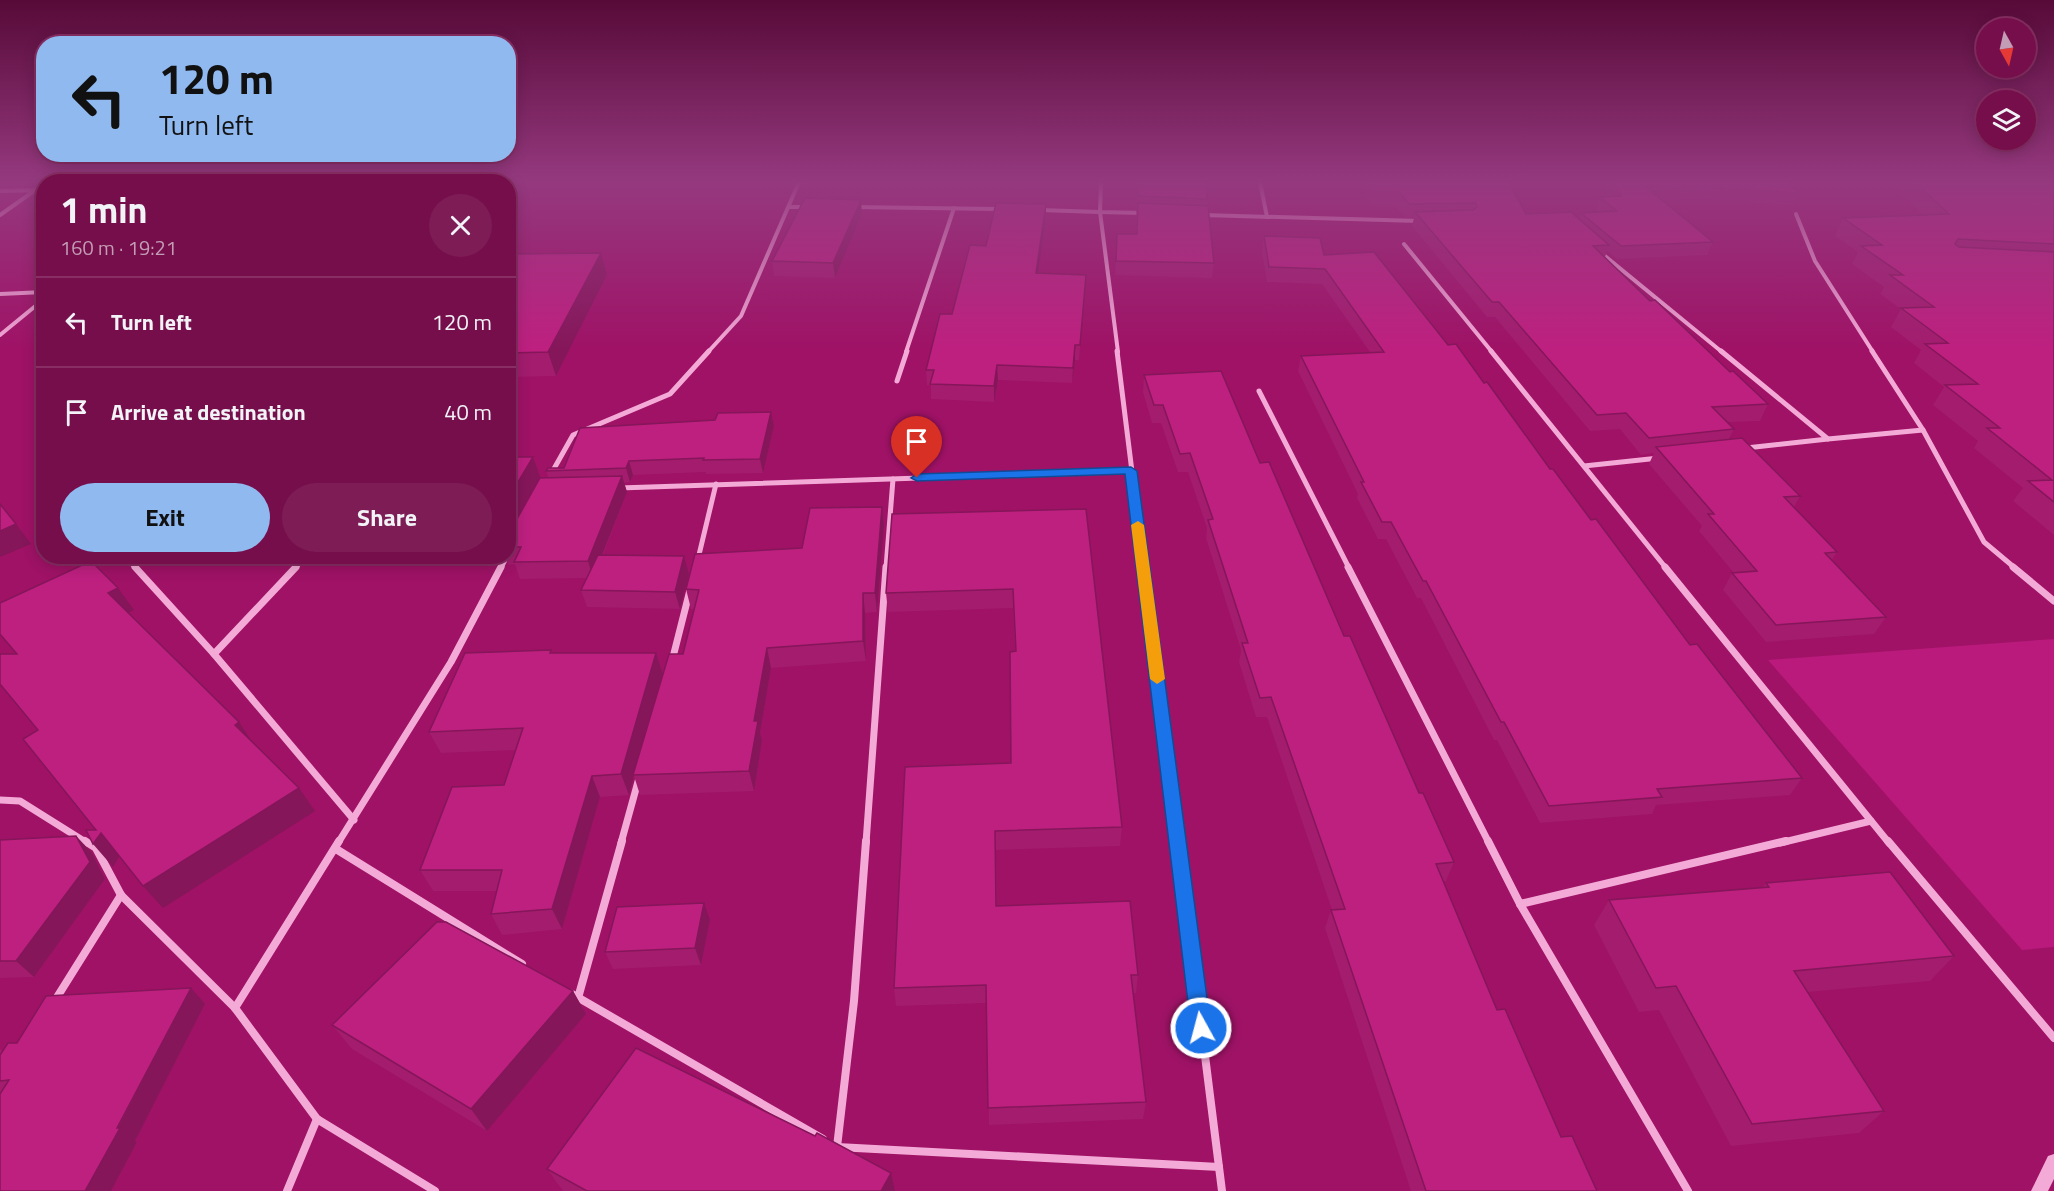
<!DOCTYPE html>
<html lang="en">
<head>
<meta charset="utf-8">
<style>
  :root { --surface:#770e4c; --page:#7e1c56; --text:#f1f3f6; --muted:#c39cb5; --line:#882e64; --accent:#90b9f0 }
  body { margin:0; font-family:"Titillium Web",sans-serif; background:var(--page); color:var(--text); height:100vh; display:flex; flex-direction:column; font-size:22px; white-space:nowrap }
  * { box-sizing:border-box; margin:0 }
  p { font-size:20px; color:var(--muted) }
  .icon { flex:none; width:33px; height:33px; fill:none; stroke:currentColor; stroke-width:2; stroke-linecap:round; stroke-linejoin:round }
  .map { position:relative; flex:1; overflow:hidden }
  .sheet { position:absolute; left:36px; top:174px; width:480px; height:390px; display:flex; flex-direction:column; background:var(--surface); border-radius:24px; box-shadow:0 3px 15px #0003,0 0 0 2px var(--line) }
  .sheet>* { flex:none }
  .hud { position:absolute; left:36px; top:36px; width:480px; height:126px; border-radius:24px; box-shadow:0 3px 15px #0003,0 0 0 2px var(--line); background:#90b9f0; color:#111; overflow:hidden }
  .needle { width:39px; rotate:172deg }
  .fabs { position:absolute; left:1976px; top:18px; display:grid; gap:12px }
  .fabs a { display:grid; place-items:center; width:60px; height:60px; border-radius:50%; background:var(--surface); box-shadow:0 3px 15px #0003,0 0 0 2px var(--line); font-size:30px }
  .pin { position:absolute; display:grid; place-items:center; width:51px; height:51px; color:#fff; margin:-62px -26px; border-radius:50% 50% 50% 0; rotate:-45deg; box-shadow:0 0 6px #0007 }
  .pin .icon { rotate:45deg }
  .me { position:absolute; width:66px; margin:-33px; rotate:353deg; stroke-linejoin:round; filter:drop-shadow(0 0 4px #0008) }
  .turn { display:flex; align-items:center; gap:21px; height:126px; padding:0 24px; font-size:27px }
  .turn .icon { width:78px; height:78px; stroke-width:2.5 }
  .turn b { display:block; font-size:42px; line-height:51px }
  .round { display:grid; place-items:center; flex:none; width:63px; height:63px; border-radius:32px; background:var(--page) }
  .overview { display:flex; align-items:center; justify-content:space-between; height:102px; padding:0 24px }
  h1 { font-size:36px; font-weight:700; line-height:45px }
  .action { display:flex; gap:12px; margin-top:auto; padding:12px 24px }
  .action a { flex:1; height:69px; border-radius:36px; background:var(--accent); color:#111; font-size:24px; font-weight:700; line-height:69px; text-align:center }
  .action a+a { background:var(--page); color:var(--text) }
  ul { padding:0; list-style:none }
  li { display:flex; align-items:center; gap:18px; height:90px; padding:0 24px; border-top:2px solid var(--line) }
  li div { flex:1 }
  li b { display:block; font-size:22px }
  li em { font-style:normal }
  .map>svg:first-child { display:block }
  .green { fill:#b91a7b }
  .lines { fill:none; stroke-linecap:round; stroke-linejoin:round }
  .minor-far3 { stroke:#f4aad7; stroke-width:4 }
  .minor-far2 { stroke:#f4aad7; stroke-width:5 }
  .minor-far1 { stroke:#f4aad7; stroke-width:7 }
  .minor { stroke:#f4aad7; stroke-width:8 }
  .tertiary { fill:#f4aad7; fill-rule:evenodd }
  .wall { fill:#a31c6e }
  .shaded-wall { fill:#85165a }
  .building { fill:#be2080; stroke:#85165a; stroke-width:1.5 }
  .route { fill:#1a73e8; stroke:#114b97; stroke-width:1.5 }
  .slow { fill:#f59e0b }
</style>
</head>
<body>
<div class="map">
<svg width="2054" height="1191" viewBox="0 0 2054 1191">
  <rect width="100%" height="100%" fill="#9f1266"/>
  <polygon class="green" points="2054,639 2054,947 2022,950 1768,660"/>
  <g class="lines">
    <g class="minor-far3">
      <polyline points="1101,182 1100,212 1145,213"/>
      <polyline points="1260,182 1267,217"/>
      <polyline points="0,191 44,190"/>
      <polyline points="790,207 808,207"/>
      <polyline points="854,207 1000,209"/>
      <polyline points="1040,210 1100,212 1118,352"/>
      <polyline points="1796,214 1815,261 1873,352"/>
      <polyline points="0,215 34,191"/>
      <polyline points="1203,215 1420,221"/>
      <polyline points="1404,244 1492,352"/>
      <polyline points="1600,252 1722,352"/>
      <polyline points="0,294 44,292"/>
      <polyline points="0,335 44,299"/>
      <polyline points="708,352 741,316 799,182"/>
      <polyline points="906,352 954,208"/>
    </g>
    <g class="minor-far2">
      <polyline points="1117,351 1144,568"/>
      <polyline points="1491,351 1666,568"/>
      <polyline points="1721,351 1828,439 1746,448"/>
      <polyline points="897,381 907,351"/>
      <polyline points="1259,391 1349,568"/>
      <polyline points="1923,430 1984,542 2015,568"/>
      <polyline points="1828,439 1923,430 1872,351"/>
      <polyline points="1584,466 1659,458"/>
      <polyline points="551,474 573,435 670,394 709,351"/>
      <polyline points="619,488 1131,471"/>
      <polyline points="125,556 136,568"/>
      <polyline points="698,559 716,484"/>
      <polyline points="295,568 306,556"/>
      <polyline points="501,568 507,556"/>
      <polyline points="886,568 893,479"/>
    </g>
    <g class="minor-far1">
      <polyline points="135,567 214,654"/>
      <polyline points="296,567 214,654 354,820"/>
      <polyline points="1144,567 1179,843"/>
      <polyline points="1348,567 1489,843"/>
      <polyline points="1665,567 1889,843"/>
      <polyline points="2013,567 2054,601"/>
      <polyline points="672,661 690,590"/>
      <polyline points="0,800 20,801 87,843"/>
      <polyline points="338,843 451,662 501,567"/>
      <polyline points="621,843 639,778"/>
      <polyline points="866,843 886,567"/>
      <polyline points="1780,843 1871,821"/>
    </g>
    <g class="minor">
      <polyline points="85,841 96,848 121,895 235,1008 317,1119 435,1191"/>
      <polyline points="1178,841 1222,1191"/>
      <polyline points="1488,841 1520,904 1688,1191"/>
      <polyline points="1888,841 2054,1038"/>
      <polyline points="336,849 522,964"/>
      <polyline points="1520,904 1786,841"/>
      <polyline points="572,994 823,1139"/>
      <polyline points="578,998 622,841"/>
      <polyline points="54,1002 121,895"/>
      <polyline points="235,1008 339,841"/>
      <polyline points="837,1147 1219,1167"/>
      <polyline points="837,1147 854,1001 866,841"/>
      <polyline points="287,1191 317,1119"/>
    </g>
    <polygon class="tertiary" points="2054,1154 2054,1179 2048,1191 2031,1191 2048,1156"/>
  </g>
  <g class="wall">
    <polygon points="1137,182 1206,182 1207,199 1207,206 1214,263 1212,278 1115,275 1117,234 1136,234"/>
    <polygon points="1361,182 1508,182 1526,214 1579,219 1581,213 1599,212 1596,210 1600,197 1609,197 1601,182 1789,182 1798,193 1792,205 1681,198 1680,201 1662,200 1713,242 1707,255 1617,259 1607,251 1605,257 1650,301 1768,404 1760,421 1727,422 1734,429 1729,439 1800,496 1794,507 1837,552 1832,560 1886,617 1874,634 1766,642 1723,590 1732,573 1734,573 1699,531 1702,526 1649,464 1654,453 1641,455 1620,429 1590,431 1495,317 1487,317 1412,226 1414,218 1406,218 1396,206 1369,205"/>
    <polygon points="1889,182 2054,182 2054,535 2013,501 2023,488 1974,448 1978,441 1933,405 1944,387 1914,363 1921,350 1891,327 1901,309 1880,294 1884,287 1852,264 1858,252 1835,236 1843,218 1923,215"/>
    <polygon points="862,214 835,278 774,276 772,261"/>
    <polygon points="1046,218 1038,273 1085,289 1079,360 1075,360 1072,383 998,380 994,402 931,399 931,385 927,385 926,370 986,246"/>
    <polygon points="1264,236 1324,255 1448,345 1484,383 1550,469 1690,645 1802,778 1790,795 1656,805 1652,814 1540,823 1497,740 1494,740 1421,598 1417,598 1386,539 1378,539 1357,498 1358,494 1298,371 1301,356 1370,352 1322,284 1267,282 1262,251"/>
    <polygon points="508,254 607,275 556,376 508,377"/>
    <polygon points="1144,375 1260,463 1419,793 1454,862 1446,881 1443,881 1497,1010 1561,1137 1597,1191 1411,1191 1325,928 1331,910 1332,910 1267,717 1256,717 1239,662 1241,650 1206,538 1207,528 1188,472 1178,472 1161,423 1152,423 1143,392"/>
    <polygon points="771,412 774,426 763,473 706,474 706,472 633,475 630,482 624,483 627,492 603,555 684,556 689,574 680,609 587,607 581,590 586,578 520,579 515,564 508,565 505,556 508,556 508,457 533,457 540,478 549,478 546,471 564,468 715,420"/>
    <polygon points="882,507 884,526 877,612 865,613 866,661 771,668 760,733 762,740 754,791 640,795 634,776 629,795 600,797 562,929 502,935 491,914 497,891 433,891 420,870 504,785 515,750 441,753 429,732 552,653 656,653 663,674 683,654 694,609 691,609 686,589 802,548"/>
    <polygon points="1086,509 1122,827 1120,846 996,850 997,906 1138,975 1136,993 1133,993 1146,1102 1143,1119 989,1125 987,1003 896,1006 894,988 1011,763 1015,651 1013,608 888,612 886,593"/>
    <polygon points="239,556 295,556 291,564 244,566"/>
    <polygon points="395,556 500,556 496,565 399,566"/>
    <polygon points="76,836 92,853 105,879 34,977 0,978 0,840"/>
    <polygon points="1766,883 1954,956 1930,981 1807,992 1884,1111 1859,1133 1731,1146 1659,1010 1639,1012 1594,925 1609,900 1762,888"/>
    <polygon points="710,920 701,965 613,969 605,952"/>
    <polygon points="573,991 586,1014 487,1131 352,1049 332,1025"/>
    <polygon points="205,1004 135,1141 137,1142 111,1191 0,1191 0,1049 3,1051 17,1043"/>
    <polygon points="815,1136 895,1191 563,1191 547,1169"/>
  </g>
  <g class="shaded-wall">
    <polygon points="861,200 862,214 835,278 833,263"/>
    <polygon points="1046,204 1046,218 1036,288 1036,273"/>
    <polygon points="601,253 607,275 556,376 548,352"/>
    <polygon points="1075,345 1075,360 1072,383 1073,368"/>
    <polygon points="997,365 998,380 994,402 994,386"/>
    <polygon points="771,412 774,426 763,473 760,459"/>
    <polygon points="533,457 542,482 508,542 508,499"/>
    <polygon points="629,461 633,475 630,482 626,468"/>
    <polygon points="622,476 627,492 593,578 588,561"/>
    <polygon points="882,507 884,526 877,612 875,593"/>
    <polygon points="16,524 31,544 0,557 0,531"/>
    <polygon points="287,556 295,556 291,564"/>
    <polygon points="493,556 500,556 496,565"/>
    <polygon points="684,556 689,574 680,609 675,592"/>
    <polygon points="118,588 134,610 124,615 108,593"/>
    <polygon points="863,593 865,613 866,661 863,641"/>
    <polygon points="767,648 771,668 760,733 762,740 754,791 749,771 754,721"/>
    <polygon points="656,653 663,674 633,775 634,776 629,795 621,774"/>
    <polygon points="239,722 254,745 235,725"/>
    <polygon points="592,776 600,797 562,929 552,909"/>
    <polygon points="299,788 315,811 163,908 143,886"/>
    <polygon points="101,833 120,855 113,867 93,844"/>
    <polygon points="76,836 92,853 105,879 34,977 16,961"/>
    <polygon points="704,903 710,920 701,965 695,948"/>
    <polygon points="191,988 205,1004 135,1141 137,1142 111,1191 85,1191"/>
    <polygon points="573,991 586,1014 487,1131 471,1109"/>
    <polygon points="891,1173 895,1191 881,1191"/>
  </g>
  <g class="building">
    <polygon points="1138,182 1206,182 1207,199 1138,196"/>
    <polygon points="1368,182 1508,182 1526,214 1571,212 1609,245 1593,246 1650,301 1655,300 1730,372 1733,371 1768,404 1712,407 1734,429 1649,438 1626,413 1597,415 1499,302 1492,302 1415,212 1473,210 1477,207 1476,203 1409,204 1399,192 1372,191"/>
    <polygon points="1613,182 1789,182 1798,193 1683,185 1685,188 1645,186 1713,242 1621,246 1581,213 1617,211 1600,197 1621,196"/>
    <polygon points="1915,182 2054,182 2054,244 1958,239 1955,244 1959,247 2054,252 2054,502 2028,481 2052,480 1987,428 2000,428 1945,385 1978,384 1925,344 1948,343 1901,308 1934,307 1890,275 1903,275 1861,246 1882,245 1843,218 1949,214"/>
    <polygon points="805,198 861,200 833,263 772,261"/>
    <polygon points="996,203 1046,204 1036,273 1086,275 1080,345 1075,345 1073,368 997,365 994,386 930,384 934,370 926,370 940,314 952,314 970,245 986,246"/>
    <polygon points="1138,203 1208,206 1214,263 1116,261 1117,234 1137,234"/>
    <polygon points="1264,236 1320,238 1324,255 1374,252 1448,345 1456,344 1484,383 1487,382 1550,469 1553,469 1591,520 1596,519 1690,645 1697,644 1802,778 1657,789 1662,797 1549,806 1504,722 1501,722 1426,581 1423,581 1391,522 1382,522 1361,482 1364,482 1301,356 1384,352 1325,269 1269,267"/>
    <polygon points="601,253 548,352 508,353 508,254"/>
    <polygon points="1221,371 1260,463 1269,462 1344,636 1350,636 1419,793 1423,793 1454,862 1436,864 1497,1010 1505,1009 1561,1137 1572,1136 1597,1191 1426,1191 1331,910 1345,909 1271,697 1260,698 1242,643 1248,643 1208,520 1213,519 1190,453 1180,454 1163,405 1154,405 1144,375"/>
    <polygon points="771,412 760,459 703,460 704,458 629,461 626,468 546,471 548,468 564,468 580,428 715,420 718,413"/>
    <polygon points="1742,438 1800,496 1784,497 1837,552 1825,553 1886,617 1776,625 1732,573 1757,571 1708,514 1714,514 1656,447"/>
    <polygon points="508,457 533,457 508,499"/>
    <polygon points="622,476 588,561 514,562 521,547 508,547 508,535 540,478"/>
    <polygon points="0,504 16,524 0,531"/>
    <polygon points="882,507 875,593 863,593 863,641 767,648 754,721 758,721 749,771 633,775 669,654 683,654 699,590 686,589 695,554 802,548 810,508"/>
    <polygon points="1086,509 1122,827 995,831 996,906 1130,901 1138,975 1131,975 1146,1102 988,1108 986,985 894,988 905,767 1011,763 1010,652 1016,651 1013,589 886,593 892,514"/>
    <polygon points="598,555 684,556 675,592 581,590"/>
    <polygon points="91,561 118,588 108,593 239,722 235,725 299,788 143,886 101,833 93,844 86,830 96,830 23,739 38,730 0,684 0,654 17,654 0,634 0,603"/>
    <polygon points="551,650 550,653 656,653 621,774 592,776 552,909 491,914 502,870 420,870 452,787 504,785 523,728 429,732 465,653"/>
    <polygon points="76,836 90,862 16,961 0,961 0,840"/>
    <polygon points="1890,872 1954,956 1794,971 1884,1111 1752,1124 1676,986 1656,988 1609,900 1769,887 1766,883"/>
    <polygon points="704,903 695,948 605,952 617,907"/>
    <polygon points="437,922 446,922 573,991 471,1109 332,1025"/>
    <polygon points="191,988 117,1128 120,1128 85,1191 0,1191 0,1094 9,1080 0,1081 0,1055 8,1043 17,1043 46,996"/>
    <polygon points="636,1048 815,1136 817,1133 891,1173 881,1191 587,1191 547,1169"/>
  </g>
  <linearGradient id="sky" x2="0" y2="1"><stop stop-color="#570a38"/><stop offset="0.52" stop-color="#95397f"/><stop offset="1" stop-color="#95397f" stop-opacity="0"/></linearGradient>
  <rect width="2054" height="349" fill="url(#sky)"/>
  <polygon class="route" points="1131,467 1137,471 1211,1028 1208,1034 1201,1037 1194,1034 1191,1028 1125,474 917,481 911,478 917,474"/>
  <polygon class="slow" points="1138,521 1144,525 1165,679 1157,684 1150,679 1131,525"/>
</svg>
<div class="fabs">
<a><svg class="needle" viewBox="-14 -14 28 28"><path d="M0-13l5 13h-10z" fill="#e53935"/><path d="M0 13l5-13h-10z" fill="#c39cb5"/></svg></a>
<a><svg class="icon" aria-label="layers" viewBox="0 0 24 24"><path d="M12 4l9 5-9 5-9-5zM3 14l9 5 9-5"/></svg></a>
</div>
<div class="pin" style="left:917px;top:478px;background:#d93025"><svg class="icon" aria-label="arrive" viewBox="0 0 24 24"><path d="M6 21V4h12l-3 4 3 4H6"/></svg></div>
<svg class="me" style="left:1201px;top:1028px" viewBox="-20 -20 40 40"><circle r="17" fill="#1a73e8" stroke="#fff" stroke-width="3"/><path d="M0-11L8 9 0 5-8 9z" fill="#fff"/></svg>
<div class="hud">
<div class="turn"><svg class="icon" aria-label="left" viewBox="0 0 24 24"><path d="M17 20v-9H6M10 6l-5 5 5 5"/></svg><div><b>120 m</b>Turn left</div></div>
</div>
<section class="sheet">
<div class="overview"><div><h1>1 min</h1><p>160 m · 19:21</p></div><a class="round"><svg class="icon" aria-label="close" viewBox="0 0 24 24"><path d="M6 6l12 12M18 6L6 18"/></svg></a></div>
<ul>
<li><svg class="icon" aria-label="left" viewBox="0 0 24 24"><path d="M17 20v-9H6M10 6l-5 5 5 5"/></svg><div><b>Turn left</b></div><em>120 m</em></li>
<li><svg class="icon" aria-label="arrive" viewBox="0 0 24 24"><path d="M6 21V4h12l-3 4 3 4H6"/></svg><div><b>Arrive at destination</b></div><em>40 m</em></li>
</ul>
<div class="action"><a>Exit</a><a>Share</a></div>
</section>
</div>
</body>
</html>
